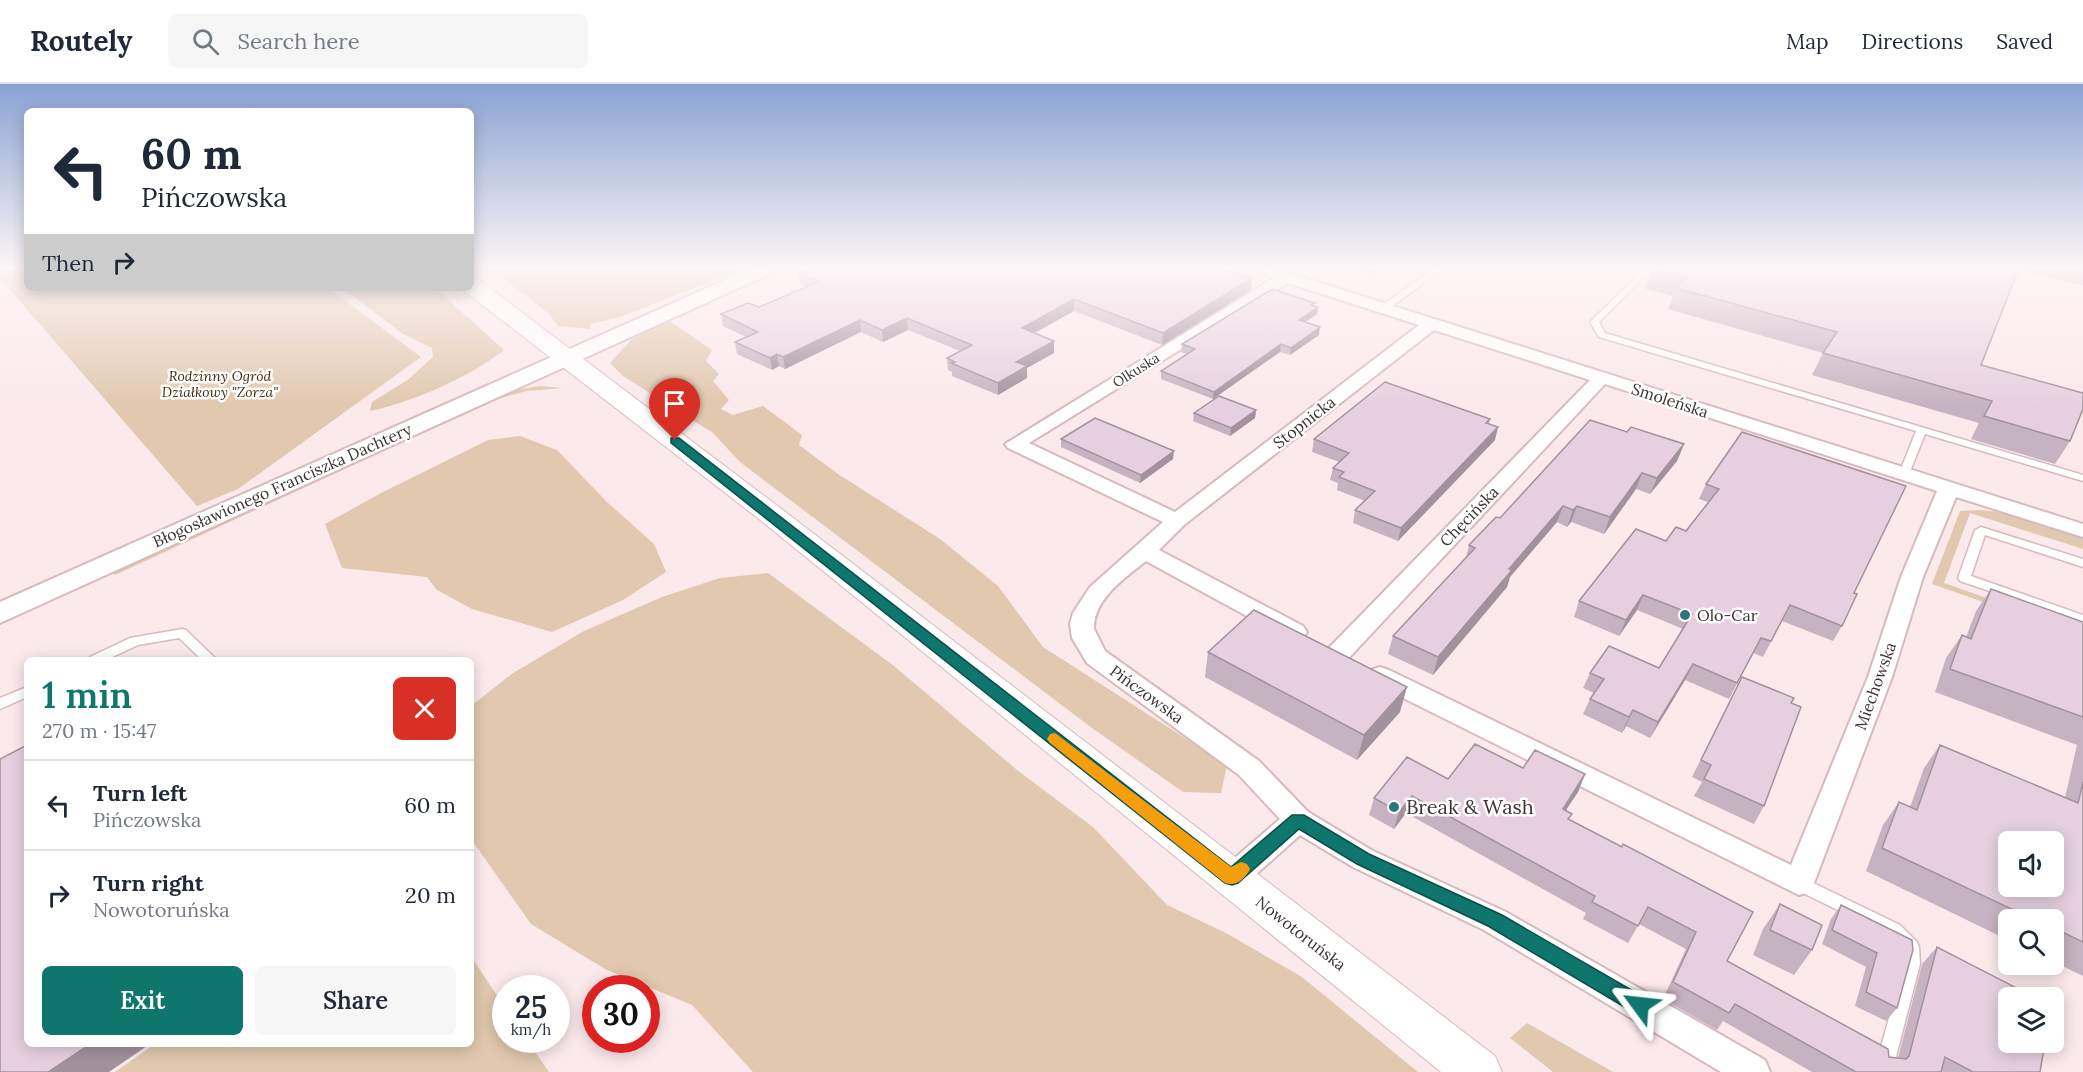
<!DOCTYPE html>
<html lang="en">
<head>
<meta charset="utf-8">
<style>
  :root { --surface:#fff; --page:#f6f6f7; --text:#1f2937; --muted:#747a83; --line:#e0e1e3; --accent:#0f766e }
  body { margin:0; font-family:Lora,serif; background:var(--page); color:var(--text); height:100vh; display:flex; flex-direction:column; font-size:22px; white-space:nowrap }
  * { box-sizing:border-box; margin:0 }
  p { font-size:20px; color:var(--muted) }
  .icon { flex:none; width:33px; height:33px; fill:none; stroke:currentColor; stroke-width:2; stroke-linecap:round; stroke-linejoin:round }
  .map { position:relative; flex:1; overflow:hidden }
  .sheet { position:absolute; left:24px; top:573px; width:450px; height:390px; display:flex; flex-direction:column; background:var(--surface); border-radius:9px; box-shadow:0 3px 15px #0003 }
  .sheet>* { flex:none }
  .banner { position:absolute; left:24px; top:24px; width:450px; height:183px; border-radius:9px; box-shadow:0 3px 15px #0003; background:#fff; color:var(--text); overflow:hidden }
  .buttons { position:absolute; left:1998px; top:747px; display:grid; gap:12px }
  .buttons a { display:grid; place-items:center; width:66px; height:66px; border-radius:9px; background:var(--surface); box-shadow:0 3px 15px #0003; font-size:30px }
  .speed { position:absolute; left:492px; top:891px; display:flex; gap:12px; font-size:30px; font-weight:700; text-align:center }
  .speed>* { display:grid; place-content:center; width:78px; height:78px; border-radius:50%; background:var(--surface); box-shadow:0 3px 15px #0003; line-height:1 }
  .speed small { font-size:15px; font-weight:400 }
  .speed .limit { border:9px solid #d22; background:#fff; color:#111 }
  .pin { position:absolute; display:grid; place-items:center; width:51px; height:51px; color:#fff; margin:-62px -26px; border-radius:50% 50% 50% 0; rotate:-45deg; box-shadow:0 0 6px #0007 }
  .pin .icon { rotate:45deg }
  .me { position:absolute; width:66px; margin:-33px; rotate:300deg; stroke-linejoin:round; filter:drop-shadow(0 0 4px #0008) }
  .turn { display:flex; align-items:center; gap:21px; height:126px; padding:0 18px; font-size:27px }
  .turn .icon { width:78px; height:78px; stroke-width:2.5 }
  .turn b { display:block; font-size:42px; line-height:51px }
  .then { display:flex; align-items:center; height:57px; padding:0 18px; background:#0003; gap:12px; font-size:22px }
  .round { display:grid; place-items:center; flex:none; width:63px; height:63px; border-radius:9px; background:var(--page) }
  .headline { display:flex; align-items:center; justify-content:space-between; height:102px; padding:0 18px }
  h1 { font-size:36px; font-weight:600; line-height:45px; color:var(--accent) }
  .cta { display:flex; gap:12px; margin-top:auto; padding:12px 18px }
  .cta a { flex:1; height:69px; border-radius:9px; background:var(--accent); color:#fff; font-size:24px; font-weight:600; line-height:69px; text-align:center }
  .cta a+a { background:var(--page); color:var(--text) }
  ul { padding:0; list-style:none }
  li { display:flex; align-items:center; gap:18px; height:90px; padding:0 18px; border-top:2px solid var(--line) }
  li div { flex:1 }
  li b { display:block; font-size:22px }
  li em { font-style:normal }
  header { display:flex; align-items:center; gap:36px; box-sizing:border-box; height:84px; padding:0 30px; background:var(--surface); border-bottom:2px solid var(--line) }
  header strong { font-size:28px }
  nav { display:flex; gap:33px; margin-inline-start:auto; font-size:21px }
  .search { width:420px; height:54px; background:var(--page); display:flex; align-items:center; gap:15px; box-sizing:border-box; padding:0 21px; border-radius:9px; color:var(--muted); font-size:22px }
  .map>svg:first-child { display:block }
  .green { fill:#e1c8ae }
  .lines { fill:none; stroke-linecap:round; stroke-linejoin:round }
  .service-casing { stroke:#d6babe; stroke-width:3 }
  .minor-casing { stroke:#d6babe; stroke-width:4 }
  .tertiary-casing { stroke:#d6babe; stroke-width:4 }
  .secondary-casing { stroke:#d6babe; stroke-width:2 }
  .service { fill:#fff; fill-rule:evenodd }
  .minor { fill:#fff; fill-rule:evenodd }
  .tertiary { fill:#fff; fill-rule:evenodd }
  .secondary { fill:#fff; fill-rule:evenodd }
  .wall { fill:#c6b3c1 }
  .shaded-wall { fill:#a1929d }
  .building { fill:#e6d0e0; stroke:#a1929d; stroke-width:1.5; fill-rule:evenodd }
  .route { fill:#0f766e; stroke:#0a4d48; stroke-width:1.5 }
  .slow { fill:#f59e0b }
  .poi-dot { fill:#2d7381; stroke:#fff; stroke-width:2 }
  .labels { text-anchor:middle; stroke-width:5; stroke-linejoin:round; paint-order:stroke }
  .far-street-label { font-size:14px; fill:#3e3234; stroke:#fff }
  .far-park-label { font-size:14px; font-style:italic; fill:#462c0b; stroke:#fff }
  .street-label { font-size:16px; fill:#3e3234; stroke:#fff }
  .poi-label { font-size:16px; fill:#3e3234; stroke:#fff; text-anchor:start }
  .near-poi-label { font-size:20px; fill:#3e3234; stroke:#fff; text-anchor:start }
</style>
</head>
<body>
<header>
<strong>Routely</strong>
<div class="search"><svg class="icon" aria-label="search" viewBox="0 0 24 24"><circle cx="10" cy="10" r="6"/><path d="M15 15l6 6"/></svg>Search here</div>
<nav><a>Map</a><a>Directions</a><a>Saved</a></nav>
</header>
<div class="map">
<svg width="2083" height="988" viewBox="0 0 2083 988">
  <rect width="100%" height="100%" fill="#fbe9ec"/>
  <g class="green">
    <polygon points="0,184 27,184 27,204 328,204 421,273 238,405 197,422 0,194"/>
    <polygon points="479,184 746,184 620,233 591,240 590,245 558,242 549,230 503,194"/>
    <path d="M342,204H435L504,266C470,293 413,318 370,327L372,318L409,295L433,273L432,264L403,250Z"/>
    <polygon points="668,236 712,266 706,277 719,290 713,297 729,316 721,325 733,331 763,322 802,351 799,361 838,390 940,455 998,502 1043,563 1227,681 1221,709 1183,708 1092,644 740,378 713,349 623,292 610,279 631,256"/>
    <polygon points="541,302 562,304 527,307 496,315 115,491 110,487 507,307"/>
    <polygon points="520,352 557,366 607,418 654,460 666,488 623,516 552,548 472,525 437,506 427,493 342,484 325,440 381,409 488,356"/>
    <polygon points="1980,426 2008,429 2083,453 2083,465 1970,429 1944,499 2083,548 2083,553 1932,500 1960,427"/>
    <polygon points="768,489 894,582 1017,686 1093,743 1167,821 1226,849 1302,893 1418,988 753,988 692,921 605,885 531,840 471,755 471,622 513,589 584,547 662,513 720,494"/>
    <polygon points="471,872 505,924 506,956 527,956 549,988 115,988 155,960 471,960"/>
    <polygon points="1527,939 1613,988 1553,988 1510,954"/>
  </g>
  <g class="lines">
    <g class="service-casing">
      <g id="service">
        <polygon points="1435,184 1444,184 1387,226 1381,226 1381,222"/>
        <polygon points="1645,184 1653,184 1599,238 1605,249 2083,391 2083,397 1925,350 1909,390 1908,392 1900,392 1899,390 1916,347 1599,253 1590,238"/>
        <polygon points="1981,443 2083,475 2083,483 1985,451 1971,492 2083,531 2083,539 1960,497 1958,494 1975,446"/>
        <polygon points="182,545 186,546 217,576 202,576 179,554 138,561 106,576 88,576 90,573 130,554"/>
        <polygon points="27,603 27,613 0,625 0,614"/>
        <polygon points="1799,792 1900,841 1917,858 1919,863 1920,880 1892,988 1874,988 1904,880 1903,866 1888,851 1793,804 1791,799 1793,794"/>
      </g>
    </g>
    <g class="minor-casing">
      <path id="minor" d="M1249,184H1272L1292,190L2083,440V453L1956,413L1923,493L1892,593L1814,799L1810,808L1799,811L1371,598L1368,592L1371,586L1380,583L1389,586L1791,781L1868,593L1901,493L1937,407L1605,300L1346,577L1337,579L1328,577L1325,571L1328,565L1590,296L1434,246L1184,441L1159,466L1303,542L1307,548L1303,554L1295,556L1287,554L1146,477C1126,493 1093,515 1094,545L1105,567L1259,677L1308,728L1373,767L1506,828L1765,976L1770,988H1721L1484,846L1353,783L1300,751L1242,803L1232,806L1222,803L1217,794L1222,785L1280,735L1239,691L1087,579L1072,554L1070,540L1073,529L1090,503L1163,438L1008,364L1005,360L1274,194ZM1288,199L1419,241L1175,428L1029,359Z"/>
    </g>
    <g class="tertiary-casing">
      <polygon id="tertiary" points="752,184 777,184 774,188 0,539 0,518"/>
    </g>
    <g class="secondary-casing">
      <polygon id="secondary" points="471,194 479,196 779,423 1495,972 1502,988 1441,988 759,435 463,206 471,204"/>
    </g>
    <use href="#service" class="service"/>
    <use href="#minor" class="minor"/>
    <use href="#tertiary" class="tertiary"/>
    <use href="#secondary" class="secondary"/>
  </g>
  <g class="wall">
    <polygon points="1226,184 1226,186 1252,194 1251,206 1162,261 1074,227 1034,249 1054,257 1054,269 1027,284 1027,294 998,311 952,292 952,288 948,286 947,274 960,267 908,246 883,258 861,248 785,285 779,282 772,286 737,270 735,258 746,253 723,242 721,230 759,223 806,203 800,200 798,189"/>
    <polygon points="1350,184 1380,184 1371,190"/>
    <polygon points="1653,184 2083,184 2083,201 2018,186 1981,281 2070,357 2055,380 1971,355 1979,339 1812,291 1823,269 1668,225 1673,212 1645,205"/>
    <polygon points="1314,222 1317,230 1305,238 1319,251 1290,271 1280,268 1213,315 1161,295 1161,287 1187,270 1181,268 1182,260"/>
    <polygon points="1256,326 1255,334 1230,352 1193,337 1194,329"/>
    <polygon points="1490,335 1489,340 1495,356 1398,457 1353,439 1355,426 1365,417 1337,406 1338,399 1330,396 1333,384 1339,378 1312,368 1314,355"/>
    <polygon points="1627,348 1684,360 1677,377 1650,410 1636,405 1604,450 1571,438 1567,443 1557,438 1510,493 1507,503 1433,591 1388,570 1393,552 1466,473 1469,461 1500,434"/>
    <polygon points="1742,348 1854,509 1842,542 1833,557 1782,537 1763,573 1753,569 1729,615 1685,596 1650,654 1626,642 1622,649 1583,630 1590,615 1594,609 1583,604 1590,589 1659,584 1683,545 1637,526 1619,552 1574,533 1579,517 1666,457 1686,447 1708,418 1699,415 1706,400"/>
    <polygon points="1061,355 1173,375 1140,399 1061,363"/>
    <polygon points="1991,505 2083,538 2083,892 2054,878 2054,836 2008,836 2008,856 1866,787 1883,741 1899,718 1910,723 1924,684 1940,661 2065,714 2077,661 1935,608 1946,574 1962,551 1966,553 1976,527"/>
    <polygon points="1208,568 1400,628 1357,676 1205,593"/>
    <polygon points="1742,593 1791,619 1764,722 1754,740 1694,712 1702,698 1692,693"/>
    <polygon points="1523,684 1585,690 1578,708 1566,726 1569,736 1622,763 1727,877 1889,973 1898,974 1922,880 1937,863 2040,988 1812,988 1723,937 1717,946 1663,915 1686,865 1639,840 1628,859 1583,835 1586,829 1406,729 1394,745 1369,731 1374,714 1448,695"/>
    <polygon points="1780,820 1812,866 1794,891 1753,871 1763,845"/>
    <polygon points="1841,821 1912,856 1897,924 1886,937 1855,922 1866,883 1822,860 1831,835"/>
  </g>
  <g class="shaded-wall">
    <polygon points="1373,184 1380,184 1371,190"/>
    <polygon points="1252,194 1251,206 1162,261 1163,249"/>
    <polygon points="1074,215 1074,227 1022,256 1022,244"/>
    <polygon points="1318,223 1317,230 1298,243 1299,236"/>
    <polygon points="907,234 908,246 883,258 882,246"/>
    <polygon points="860,236 861,248 785,285 783,273"/>
    <polygon points="1320,243 1319,251 1290,271 1291,264"/>
    <polygon points="1054,257 1054,269 1027,284 1027,294 998,311 998,299 1016,278"/>
    <polygon points="1281,260 1280,268 1213,315 1214,308"/>
    <polygon points="777,270 779,282 772,286 770,274"/>
    <polygon points="1256,326 1255,334 1230,352 1231,344"/>
    <polygon points="1498,343 1495,356 1398,457 1401,444"/>
    <polygon points="1684,360 1677,377 1650,410 1657,394"/>
    <polygon points="1174,367 1173,375 1140,399 1141,391"/>
    <polygon points="1642,389 1636,405 1604,450 1610,433"/>
    <polygon points="1563,422 1557,438 1510,493 1507,503 1433,591 1438,573 1509,485"/>
    <polygon points="1577,422 1571,438 1567,443 1573,426"/>
    <polygon points="1643,511 1637,526 1619,552 1626,536"/>
    <polygon points="1693,580 1685,596 1650,654 1658,638"/>
    <polygon points="1407,603 1400,628 1357,676 1364,651"/>
    <polygon points="1633,626 1626,642 1622,649 1629,633"/>
    <polygon points="1585,690 1578,708 1555,742 1563,725"/>
    <polygon points="1412,712 1406,729 1394,745 1399,728"/>
    <polygon points="90,960 150,960 109,988 48,988"/>
  </g>
  <g class="building">
    <polygon points="810,184 1226,184 1224,185 1252,194 1163,249 1074,215 1022,244 1054,257 1016,278 1027,282 998,299 951,279 955,278 947,274 972,261 907,234 882,246 860,236 783,273 777,270 770,274 735,258 758,248 721,230 748,219 759,223 818,198 798,189"/>
    <polygon points="1653,184 2019,184 1981,281 2083,309 2083,325 2070,357 1984,332 1992,317 1823,269 1837,248 1676,204 1687,193 1652,185"/>
    <polygon points="1272,205 1315,219 1311,221 1318,223 1299,236 1320,243 1291,264 1281,260 1214,308 1161,287 1195,265 1182,260"/>
    <polygon points="1385,298 1490,335 1486,339 1498,343 1401,444 1355,426 1375,407 1339,393 1344,388 1333,384 1349,369 1314,355"/>
    <polygon points="1219,312 1256,326 1231,344 1194,329"/>
    <polygon points="1095,334 1174,367 1141,391 1061,355"/>
    <polygon points="1590,336 1627,348 1631,343 1684,360 1657,394 1642,389 1610,433 1577,422 1573,426 1563,422 1509,485 1512,486 1438,573 1393,552 1475,464 1469,461 1496,433 1500,434"/>
    <polygon points="1742,348 1906,402 1854,509 1857,510 1842,542 1790,521 1771,557 1761,554 1737,599 1693,580 1658,638 1633,626 1629,633 1590,615 1604,595 1590,589 1609,562 1659,584 1692,530 1643,511 1626,536 1579,517 1636,445 1666,457 1676,443 1686,447 1719,405 1706,400"/>
    <polygon points="1991,505 2083,538 2083,633 1950,585 1962,551 1971,555"/>
    <polygon points="1254,526 1407,603 1364,651 1208,568"/>
    <polygon points="1742,593 1794,614 1791,619 1801,623 1764,722 1704,695 1711,681 1701,676"/>
    <polygon points="1475,660 1523,684 1535,666 1585,690 1563,725 1572,730 1568,735 1622,763 1623,760 1753,828 1727,877 1888,965 1889,973 1906,975 1909,972 1937,863 2036,914 2008,914 2008,958 2045,958 2040,988 1973,988 1945,973 1941,988 1856,988 1735,920 1729,929 1673,898 1696,848 1648,823 1638,842 1592,818 1595,812 1412,712 1399,728 1374,714 1407,673 1448,695"/>
    <polygon points="27,661 27,960 90,960 48,988 0,988 0,675"/>
    <path d="M1940,661L2078,719L2083,698V858L2054,844V836H2035L1882,764L1899,718L1917,726ZM2008,758H2054V802H2008Z"/>
    <polygon points="1780,820 1822,841 1812,866 1770,846"/>
    <polygon points="1841,821 1912,856 1913,866 1897,924 1866,908 1877,869 1832,846"/>
  </g>
  <linearGradient id="sky" x2="0" y2="1"><stop stop-color="#89a2d3"/><stop offset="0.57" stop-color="#fdf5f6"/><stop offset="1" stop-color="#fdf5f6" stop-opacity="0"/></linearGradient>
  <rect width="2083" height="322" fill="url(#sky)"/>
  <polygon class="route" points="671,354 679,354 1231,783 1292,731 1304,731 1369,770 1502,831 1647,915 1650,921 1647,928 1640,930 1633,928 1488,842 1357,780 1299,745 1238,799 1232,801 1225,799 671,359"/>
  <path class="slow" d="M1055,649L1231,783L1241,778L1247,780L1250,785C1245,795 1236,803 1225,799L1050,659L1047,655L1050,650Z"/>
  <g class="poi-dot">
    <circle cx="1685" cy="531" r="6"/>
    <circle cx="1394" cy="723" r="6"/>
  </g>
  <g class="labels">
    <g class="far-street-label">
      <text transform="translate(1136 286) rotate(-32)" y="5">Olkuska</text>
    </g>
    <g class="far-park-label">
      <text x="220" y="297">Rodzinny Ogród<tspan x="220" dy="16">Działkowy "Zorza"</tspan></text>
    </g>
    <g class="street-label">
      <text transform="translate(1670 316) rotate(18)" y="6">Smoleńska</text>
      <text transform="translate(1304 338) rotate(-38)" y="6">Stopnicka</text>
      <text transform="translate(282 401) rotate(-24)" y="6">Błogosławionego Franciszka Dachtery</text>
      <text transform="translate(1469 432) rotate(-46)" y="6">Chęcińska</text>
      <text transform="translate(1875 602) rotate(-70)" y="6">Miechowska</text>
      <text transform="translate(1147 610) rotate(36)" y="6">Pińczowska</text>
      <text transform="translate(1301 849) rotate(38)" y="6">Nowotoruńska</text>
    </g>
    <g class="poi-label">
      <text x="1697" y="537">Olo-Car</text>
    </g>
    <g class="near-poi-label">
      <text x="1406" y="730">Break &amp; Wash</text>
    </g>
  </g>
</svg>
<div class="buttons">
<a><svg class="icon" aria-label="sound" viewBox="0 0 24 24"><path d="M4 9h4l5-4v14l-5-4H4zM17 9q2 3 0 6"/></svg></a>
<a><svg class="icon" aria-label="search" viewBox="0 0 24 24"><circle cx="10" cy="10" r="6"/><path d="M15 15l6 6"/></svg></a>
<a><svg class="icon" aria-label="layers" viewBox="0 0 24 24"><path d="M12 4l9 5-9 5-9-5zM3 14l9 5 9-5"/></svg></a>
</div>
<div class="speed"><div>25<small>km/h</small></div><div class="limit">30</div></div>
<div class="pin" style="left:675px;top:356px;background:#d93025"><svg class="icon" aria-label="arrive" viewBox="0 0 24 24"><path d="M6 21V4h12l-3 4 3 4H6"/></svg></div>
<svg class="me" style="left:1640px;top:921px" viewBox="-20 -20 40 40"><path d="M0-17L14 15 0 8-14 15z" fill="#0f766e" stroke="#fff" stroke-width="4"/></svg>
<div class="banner">
<div class="turn"><svg class="icon" aria-label="left" viewBox="0 0 24 24"><path d="M17 20v-9H6M10 6l-5 5 5 5"/></svg><div><b>60 m</b>Pińczowska</div></div>
<div class="then">Then<svg class="icon" aria-label="right" viewBox="0 0 24 24"><path d="M7 20v-9h11M14 6l5 5-5 5"/></svg></div>
</div>
<section class="sheet">
<div class="headline"><div><h1>1 min</h1><p>270 m · 15:47</p></div><a class="round" style="background:#d93025;color:#fff"><svg class="icon" aria-label="close" viewBox="0 0 24 24"><path d="M6 6l12 12M18 6L6 18"/></svg></a></div>
<ul>
<li><svg class="icon" aria-label="left" viewBox="0 0 24 24"><path d="M17 20v-9H6M10 6l-5 5 5 5"/></svg><div><b>Turn left</b><p>Pińczowska</p></div><em>60 m</em></li>
<li><svg class="icon" aria-label="right" viewBox="0 0 24 24"><path d="M7 20v-9h11M14 6l5 5-5 5"/></svg><div><b>Turn right</b><p>Nowotoruńska</p></div><em>20 m</em></li>
</ul>
<div class="cta"><a>Exit</a><a>Share</a></div>
</section>
</div>
</body>
</html>
